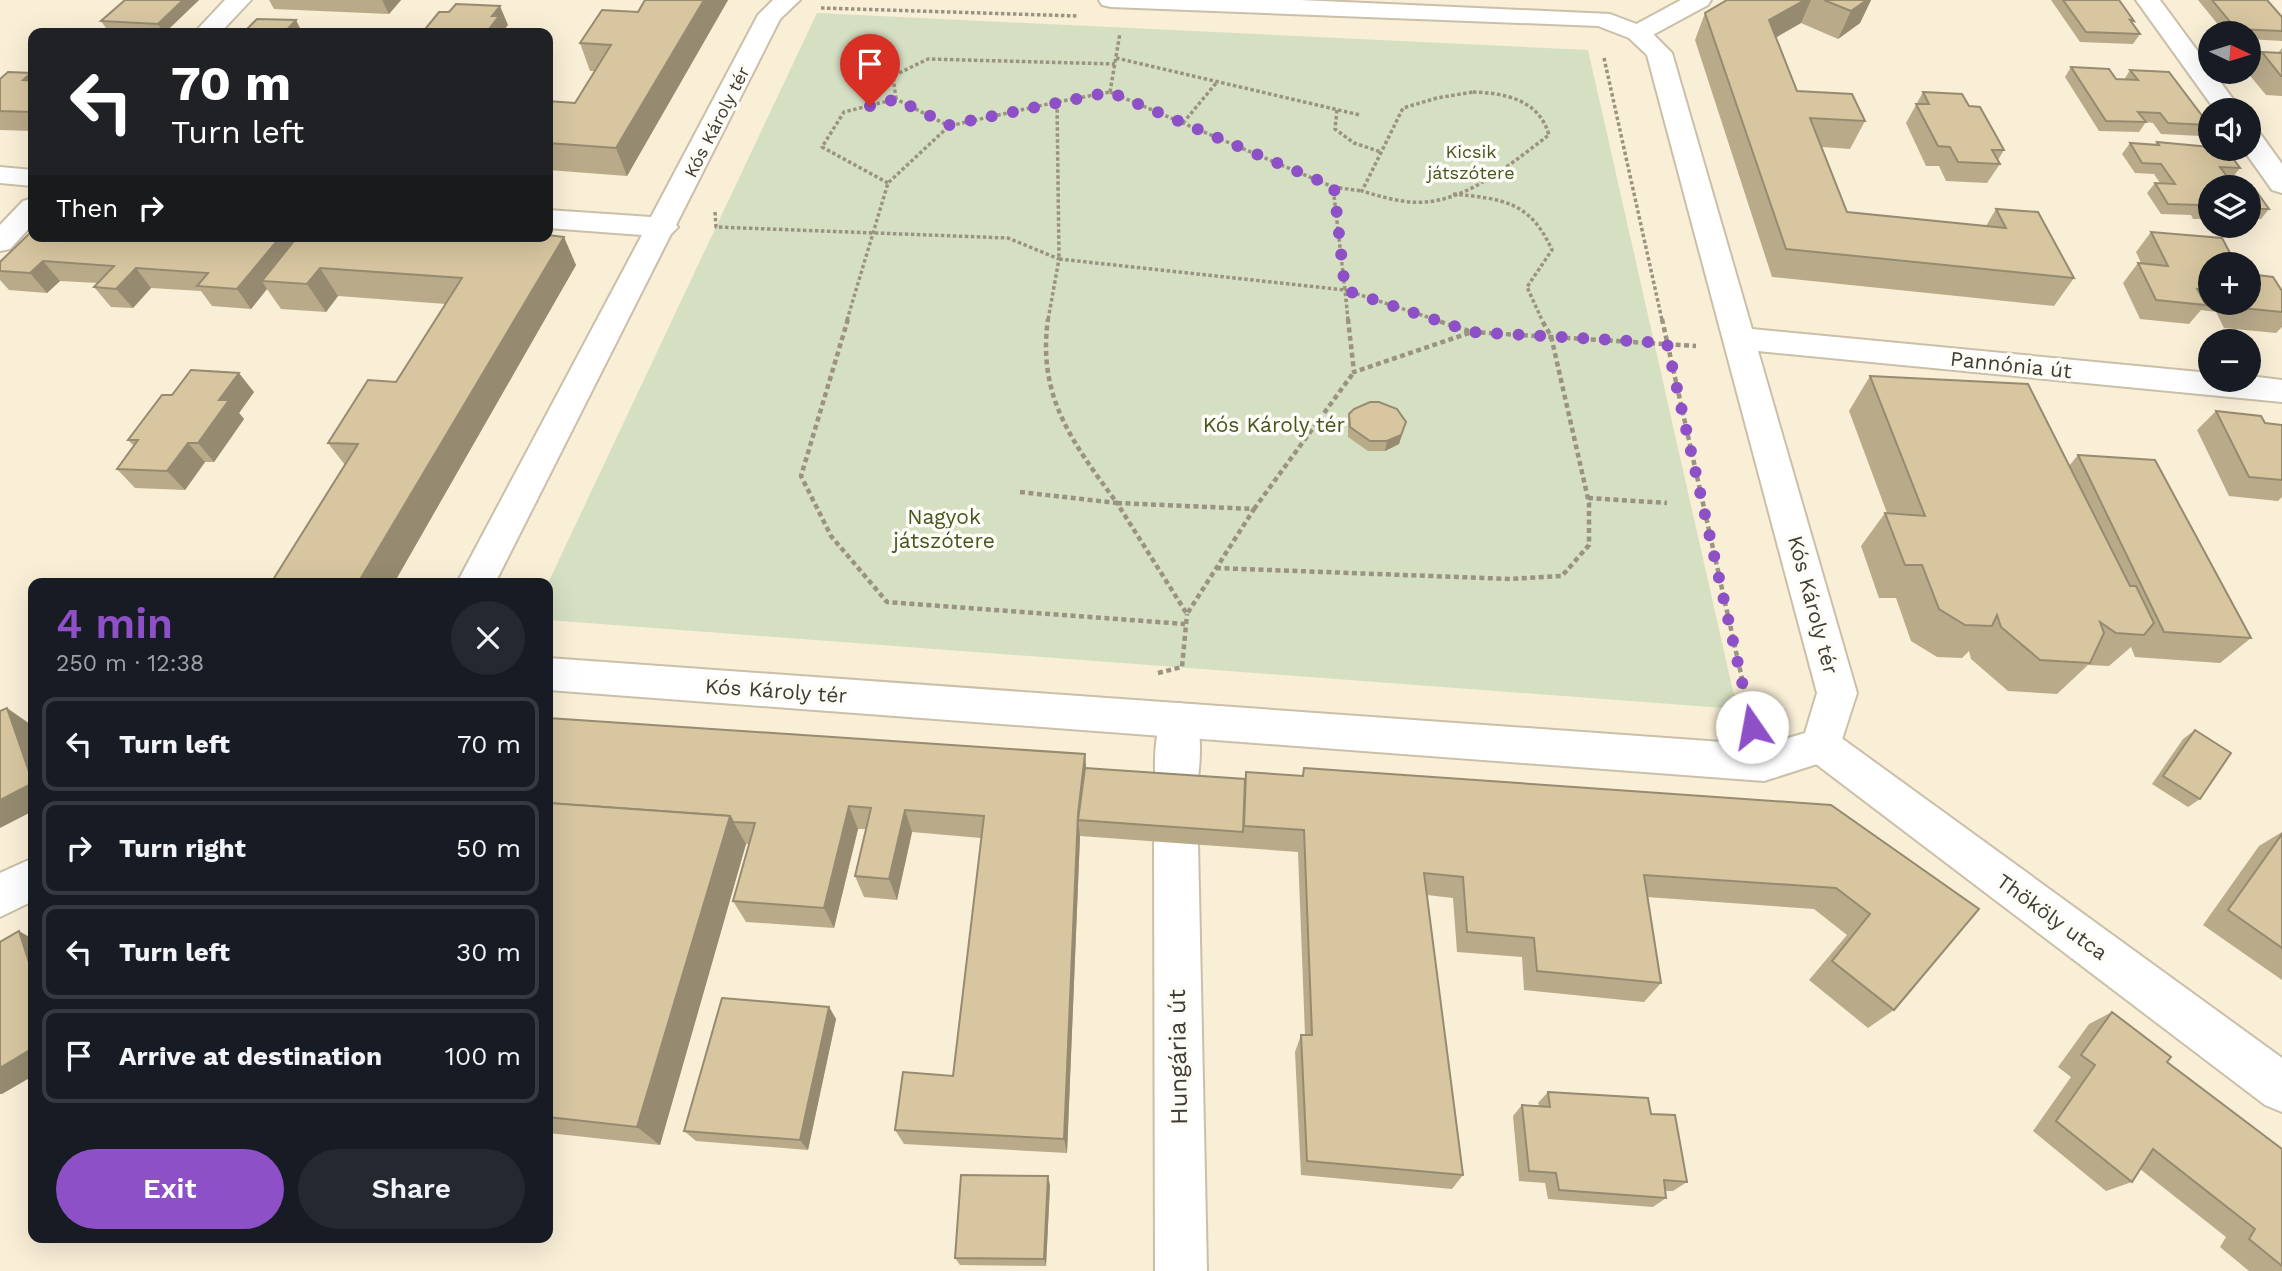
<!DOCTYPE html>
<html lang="en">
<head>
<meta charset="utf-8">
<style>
  :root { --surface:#171b24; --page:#242831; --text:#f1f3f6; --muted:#9ea1a6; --line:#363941; --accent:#8e50c7 }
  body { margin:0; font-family:"Work Sans",sans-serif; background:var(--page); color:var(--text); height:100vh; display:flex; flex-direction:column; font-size:26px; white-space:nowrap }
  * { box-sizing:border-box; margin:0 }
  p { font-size:23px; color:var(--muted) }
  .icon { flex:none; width:38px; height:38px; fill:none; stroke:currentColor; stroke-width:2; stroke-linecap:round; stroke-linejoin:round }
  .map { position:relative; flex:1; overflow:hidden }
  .sheet { position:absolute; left:28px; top:578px; width:525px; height:665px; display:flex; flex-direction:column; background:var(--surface); border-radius:14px; box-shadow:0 7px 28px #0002 }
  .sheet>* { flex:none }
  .hud { position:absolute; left:28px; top:28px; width:525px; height:214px; border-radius:14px; box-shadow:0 7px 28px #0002; background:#202124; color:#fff; overflow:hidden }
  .needle { width:46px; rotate:94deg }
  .fabs { position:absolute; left:2198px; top:21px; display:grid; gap:14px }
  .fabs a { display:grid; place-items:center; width:63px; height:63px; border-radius:50%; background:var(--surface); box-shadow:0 7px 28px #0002; font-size:35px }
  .pin { position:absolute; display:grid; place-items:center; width:60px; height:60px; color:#fff; margin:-72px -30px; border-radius:50% 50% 50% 0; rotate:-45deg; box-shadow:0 0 7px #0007 }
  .pin .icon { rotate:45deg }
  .me { position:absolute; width:77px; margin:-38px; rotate:348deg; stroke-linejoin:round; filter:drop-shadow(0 0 5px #0008) }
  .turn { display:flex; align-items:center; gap:24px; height:147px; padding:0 28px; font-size:32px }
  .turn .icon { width:91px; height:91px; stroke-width:2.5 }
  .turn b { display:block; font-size:49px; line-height:60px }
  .then { display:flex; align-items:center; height:66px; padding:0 28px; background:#0003; gap:14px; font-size:26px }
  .round { display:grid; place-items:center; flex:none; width:74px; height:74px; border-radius:37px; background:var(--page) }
  .summary { display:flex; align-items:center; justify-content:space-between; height:119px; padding:0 28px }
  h1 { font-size:42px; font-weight:600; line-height:52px; color:var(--accent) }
  .action { display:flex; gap:14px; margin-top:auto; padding:14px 28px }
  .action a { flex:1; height:80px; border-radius:42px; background:var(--accent); color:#fff; font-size:28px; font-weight:600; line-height:80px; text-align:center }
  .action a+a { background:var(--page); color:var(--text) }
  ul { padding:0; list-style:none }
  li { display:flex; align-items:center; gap:21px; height:94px; margin:0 14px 10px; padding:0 14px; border:4px solid var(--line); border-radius:14px }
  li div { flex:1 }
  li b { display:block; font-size:26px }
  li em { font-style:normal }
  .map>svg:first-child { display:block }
  .green { fill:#d5dfc2 }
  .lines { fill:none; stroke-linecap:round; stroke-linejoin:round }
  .minor-casing { stroke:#cabfa8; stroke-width:4 }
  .tertiary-casing { stroke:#cabfa8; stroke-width:4 }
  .path-far1 { stroke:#9b9382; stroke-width:3.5; stroke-dasharray:3.5 2.5; stroke-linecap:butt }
  .path { stroke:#9b9382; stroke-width:4.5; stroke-dasharray:5 3.5; stroke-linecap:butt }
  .minor { fill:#fff; fill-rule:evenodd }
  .tertiary { fill:#fff; fill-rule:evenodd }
  .wall { fill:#b9aa8a }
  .shaded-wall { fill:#968b70 }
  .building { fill:#d7c6a0; stroke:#968b70; stroke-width:2 }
  .route { stroke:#8e50c7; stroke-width:12; stroke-dasharray:0 21.6 }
  .labels { text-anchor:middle; stroke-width:7; stroke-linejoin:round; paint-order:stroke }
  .far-street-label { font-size:18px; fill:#413c33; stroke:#fefcf7 }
  .far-park-label { font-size:18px; fill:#46561d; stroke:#fefcf7 }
  .street-label { font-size:21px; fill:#413c33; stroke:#fefcf7 }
  .park-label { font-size:21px; fill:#46561d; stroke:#fefcf7 }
  .near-street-label { font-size:24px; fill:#413c33; stroke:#fefcf7 }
</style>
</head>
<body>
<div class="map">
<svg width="2282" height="1271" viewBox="0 0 2282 1271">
  <rect width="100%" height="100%" fill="#f9eed6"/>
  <polygon class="green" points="817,13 1588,50 1737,709 548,620 548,583"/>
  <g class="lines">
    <g class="minor-casing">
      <g id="minor">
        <polygon points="225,0 251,0 220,33 194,33"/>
        <polygon points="1681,0 1711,0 1708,5 1647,38 1638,40 1629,38 1626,33 1629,28"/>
        <polygon points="2136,0 2160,0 2210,68 2210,72 2213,72 2241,110 2215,110"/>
        <polygon points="2249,130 2259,132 2282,164 2282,193 2272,190 2243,149 2249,149"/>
        <polygon points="33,198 33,224 10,249 0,251 0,225 23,201"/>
        <path d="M1179,703L1193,708C1204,729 1201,782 1191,803L1176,809L1161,803C1151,782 1154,729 1165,708Z"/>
        <polygon points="1822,728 1836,734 2282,1058 2282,1112 2265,1105 1808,758 1802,746 1808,734"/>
        <polygon points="1176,823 1191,829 1198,843 1207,1271 1155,1271 1154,843 1161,829"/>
        <polygon points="33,858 33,901 0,917 0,873"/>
      </g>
    </g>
    <g class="tertiary-casing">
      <g id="tertiary">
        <polygon points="773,0 800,0 780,19 676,225 678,227 671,234 495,583 457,583 642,235 548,228 548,210 651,217 758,15"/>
        <polygon points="1099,0 1300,0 1610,14 1647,28 1672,53 1752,329 2210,373 2210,380 2249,380 2249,376 2282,380 2282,402 1758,351 1857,693 1836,758 1764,781 548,690 548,658 1764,745 1805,733 1817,693 1647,55 1629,38 1598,26 1111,7 1102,5"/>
        <polygon points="0,167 33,170 33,186 0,183"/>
      </g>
    </g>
    <g class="path-far1">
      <polyline points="821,8 1078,16"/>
      <polyline points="1116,58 1360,115"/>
      <polyline points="1604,58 1662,320"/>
      <polygon points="1110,92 1333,187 1345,290 1059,259 1057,102"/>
      <polyline points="1110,92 1120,33"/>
      <path d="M1473,92C1506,93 1539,100 1549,135C1514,161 1472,198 1426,202C1405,204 1382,197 1362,191L1403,108L1437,98Z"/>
      <polyline points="896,99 893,76 928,59 1115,64"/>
      <polyline points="1337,110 1335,129 1354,143 1381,152"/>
      <polyline points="1183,123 1217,82"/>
      <polyline points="888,183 822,147 844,112 896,99 949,126"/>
      <polyline points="1333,187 1362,191"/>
      <path d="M1453,194C1503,199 1530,201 1552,250L1527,287L1542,320"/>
      <polyline points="715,212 716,227 1008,238 1059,259 1048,320"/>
      <polyline points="847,320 888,183 949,126 1057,102"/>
      <polyline points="1348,320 1345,290 1437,320"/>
    </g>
    <g class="path">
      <polyline points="848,319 801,476 831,536 887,602 1185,624"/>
      <polyline points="1348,319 1354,372 1472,332"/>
      <polyline points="1432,319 1472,332"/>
      <polyline points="1662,319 1751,719"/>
      <polyline points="1472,332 1696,346"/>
      <path d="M1020,492L1117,503C1073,443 1037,397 1048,319"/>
      <polyline points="1588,498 1667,503"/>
      <polygon points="1117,503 1254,509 1187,614"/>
      <polyline points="1254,509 1354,372"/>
      <polyline points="1216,568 1511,579 1562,576 1589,545 1589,503 1551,336 1541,319"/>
      <polyline points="1158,673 1182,667 1187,614"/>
    </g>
    <use href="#minor" class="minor"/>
    <use href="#tertiary" class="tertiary"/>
  </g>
  <g class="wall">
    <polygon points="199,0 165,33 108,31 101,21"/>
    <polygon points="269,0 401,0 389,14 274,9"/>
    <polygon points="645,0 728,0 627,176 548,170 548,101 575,103 595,71 590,71 580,43 638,12"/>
    <polygon points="1727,0 1871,0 1860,23 1838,39 1801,23 1776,37 1797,91 1865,121 1850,149 1822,147 1847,212 1986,226 1996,209 2074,278 2054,306 1772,277 1695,40 1705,13"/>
    <polygon points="2051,0 2119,0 2134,21 2132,24 2140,34 2133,44 2080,42"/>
    <polygon points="2198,0 2267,0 2282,17 2282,41 2249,39 2249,33 2225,33"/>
    <polygon points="2282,48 2282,96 2266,95 2247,72 2249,72 2249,69 2262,52 2278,53"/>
    <polygon points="2071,67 2116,79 2124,80 2130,70 2209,125 2201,136 2161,134 2153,123 2146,122 2139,132 2099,131 2065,77"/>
    <polygon points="31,73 33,77 33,131 0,130 0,79"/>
    <polygon points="1923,92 1969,106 2004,150 1998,160 2000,164 1987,183 1946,181 1939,166 1926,166 1906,123"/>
    <polygon points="2157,142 2240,168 2232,178 2228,178 2210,187 2210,219 2193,219 2191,215 2161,214 2147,193 2155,183 2160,183 2154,174 2135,173 2122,154 2130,143 2154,145"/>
    <polygon points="2249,188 2269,209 2261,219 2249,219"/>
    <polygon points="2151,232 2210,264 2210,303 2249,303 2282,291 2282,327 2276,333 2224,328 2216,312 2201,310 2189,324 2140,319 2123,283 2138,263 2141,263 2136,252"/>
    <polygon points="293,242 576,265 394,583 271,583 345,465 328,443 396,382 446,304 338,296 326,312 281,309 267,289 251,309 212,306 201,291 151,288 133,308 111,307 94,287 98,283 60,281 47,293 9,290 0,280 0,262"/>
    <polygon points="1870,376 2069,466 2078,455 2251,638 2220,663 2135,657 2131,647 2109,666 2088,665 2057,694 2008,691 1971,659 1969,651 1962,658 1937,657 1911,641 1896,598 1879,598 1861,546 1885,513 1887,513 1849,411"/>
    <polygon points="254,392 239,413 244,419 214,462 205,462 185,490 135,488 117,469 134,446 128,440 172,395"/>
    <polygon points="2216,411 2265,423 2282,425 2282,497 2278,501 2229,496 2197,430"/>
    <polygon points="1349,414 1406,422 1399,444 1385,451 1368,451 1348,437 1348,424"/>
    <polygon points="548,718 1085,754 1086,768 1245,779 1246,772 1302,776 1304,768 1979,909 1894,1010 1868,1028 1809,980 1847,935 1814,909 1647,897 1661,983 1644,1002 1524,990 1522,957 1457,952 1453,898 1427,895 1463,1175 1452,1189 1301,1175 1295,1052 1301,1035 1305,1035 1298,852 1080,836 1067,1153 904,1144 895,1130 953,1076 981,838 912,832 897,900 864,897 855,876 866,829 858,829 834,928 746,922 733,901 749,844 746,844 660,1145 548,1133"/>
    <polygon points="2195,730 2200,799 2188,807 2152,784 2183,739"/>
    <polygon points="2282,832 2282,980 2203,925 2259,846"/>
    <polygon points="829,1007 836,1019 808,1150 696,1141 684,1131"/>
    <polygon points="2112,1012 2167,1062 2282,1149 2282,1271 2249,1271 2220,1247 2226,1237 2140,1169 2132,1182 2106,1191 2033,1131 2071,1077 2058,1067 2089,1024"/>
    <polygon points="1548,1092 1651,1114 1687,1182 1673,1191 1665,1191 1666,1198 1653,1207 1548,1199 1545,1183 1519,1181 1513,1116 1522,1105 1539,1106 1538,1103"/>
    <polygon points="1050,1185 1046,1266 960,1265 955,1258"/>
  </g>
  <g class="shaded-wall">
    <polygon points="183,0 199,0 164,33 158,24"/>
    <polygon points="382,0 401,0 389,14"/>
    <polygon points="704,0 728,0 627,176 616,148"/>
    <polygon points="1805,0 1811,0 1801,23 1758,48 1769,20"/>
    <polygon points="1867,0 1871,0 1860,23 1838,39 1851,11"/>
    <polygon points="500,6 508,25 505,29 506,33 486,33 492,16"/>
    <polygon points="296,20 301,30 298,33 284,33"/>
    <polygon points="31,73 33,77 33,94 23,80"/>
    <polygon points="281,236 289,236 299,250 262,281 267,289 251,309 237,289"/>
    <polygon points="564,237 576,265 394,583 358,583"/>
    <polygon points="43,261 60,281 47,293 30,273"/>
    <polygon points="136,268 151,288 133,308 116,289"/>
    <polygon points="320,268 338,296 326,312 307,284"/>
    <polygon points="239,373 254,392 239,413 244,419 214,462 198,443 219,400"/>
    <polygon points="1406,422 1399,444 1385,451 1387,441"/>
    <polygon points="188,443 205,462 185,490 167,471"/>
    <polygon points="7,708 30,724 33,734 33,782"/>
    <polygon points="1085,754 1087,778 1078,820 1080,836 1067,1153 1064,1139 1078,814"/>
    <polygon points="33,783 33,811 0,828 0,800"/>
    <polygon points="849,806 858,829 834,928 824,908"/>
    <polygon points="905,810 912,832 897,900 889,879"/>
    <polygon points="730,816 746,844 660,1145 637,1127"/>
    <polygon points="19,931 33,939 33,975"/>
    <polygon points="829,1007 836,1019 808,1150 800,1140"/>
    <polygon points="33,1048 33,1076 2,1094 0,1094 0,1068"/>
    <polygon points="1048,1176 1050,1185 1046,1266 1044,1259"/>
  </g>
  <g class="building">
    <polygon points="125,0 183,0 158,24 101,21"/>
    <polygon points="645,0 704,0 616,148 548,143 548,101 575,103 611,45 580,43 602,10 638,12"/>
    <polygon points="1727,0 1805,0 1769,20 1797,91 1852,94 1865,121 1810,118 1847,212 2006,228 1996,209 2038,212 2074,278 1786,249 1705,13"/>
    <polygon points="1824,0 1867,0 1851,11"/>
    <polygon points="2063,0 2119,0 2134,21 2130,20 2140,34 2086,32"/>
    <polygon points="2212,0 2267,0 2282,17 2282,31 2236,29"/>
    <polygon points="456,4 500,6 492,16 499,16 486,33 422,33 439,12 449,12"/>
    <polygon points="257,19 296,20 284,33 243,33"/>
    <polygon points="2262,52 2282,53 2282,76 2281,76"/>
    <polygon points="2071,67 2109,69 2116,79 2138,80 2130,70 2169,72 2209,125 2168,123 2160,113 2138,112 2146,122 2106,121"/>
    <polygon points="8,72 31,73 23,80 33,81 33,112 0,111 0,79"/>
    <polygon points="1923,92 1962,94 1969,106 1980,107 2004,150 1992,150 2000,164 1958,162 1950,147 1938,146 1916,104 1929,104"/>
    <polygon points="2157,142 2210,147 2210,149 2226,149 2240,168 2220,167 2235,187 2238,187 2210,187 2210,209 2201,209 2199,205 2168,204 2155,183 2175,184 2161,164 2142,163 2130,143 2159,145"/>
    <polygon points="2249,188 2254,188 2269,209 2249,209"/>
    <polygon points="33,230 33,236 281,236 237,289 197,286 208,273 136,268 116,289 94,287 114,266 43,261 30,273 0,271 0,262"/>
    <polygon points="2151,232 2222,238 2236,264 2210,264 2210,290 2197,289 2206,305 2156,300 2138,263 2168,266"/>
    <polygon points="548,235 564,237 358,583 271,583 358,444 328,443 368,380 396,382 462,278 320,268 307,284 262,281 298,236"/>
    <polygon points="2249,274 2273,277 2282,291 2282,312 2242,308 2239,303 2249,303"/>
    <polygon points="191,370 239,373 219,400 229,400 198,443 188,443 167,471 117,469 138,440 128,440 162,395 172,395"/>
    <polygon points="1870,376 2028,384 2130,586 2136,586 2154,623 2144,635 2116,633 2100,622 2104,633 2090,663 2040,660 2001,627 1997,615 1992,626 1965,625 1939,609 1922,565 1905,565 1885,513 1925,516"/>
    <polygon points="1370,402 1379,402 1397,409 1406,422 1401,435 1387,441 1370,441 1350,427 1349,414 1354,409"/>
    <polygon points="2216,411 2261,416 2265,423 2282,425 2282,480 2249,477"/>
    <polygon points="2078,455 2155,460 2251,638 2164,632"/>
    <polygon points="7,708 33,783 0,800 0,711"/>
    <polygon points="548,718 1085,754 1078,814 1064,1139 895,1130 903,1072 953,1076 984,816 905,810 889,879 855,876 871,808 849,806 824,908 733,901 755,823 733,822 730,816 548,803"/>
    <polygon points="2195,730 2231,753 2200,799 2163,776"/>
    <polygon points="1085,768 1245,779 1243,832 1078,820"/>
    <polygon points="1304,768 1831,805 1979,909 1894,1010 1832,961 1870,914 1836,888 1644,875 1661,983 1537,971 1534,938 1467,932 1463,877 1424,873 1463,1175 1307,1161 1301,1035 1312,1035 1304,830 1244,826 1246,772 1303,776"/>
    <polygon points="548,803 730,816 637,1127 548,1117"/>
    <polygon points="2282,834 2282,948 2228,910"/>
    <polygon points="19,931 33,975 33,1048 0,1068 0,942"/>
    <polygon points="722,998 829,1007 800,1140 684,1131"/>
    <polygon points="2112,1012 2171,1057 2167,1062 2282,1149 2282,1266 2249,1239 2255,1229 2153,1149 2132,1182 2056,1121 2095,1065 2081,1055"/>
    <polygon points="1548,1092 1648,1098 1651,1114 1675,1115 1687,1182 1664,1180 1666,1198 1559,1190 1556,1173 1529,1171 1522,1105 1550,1107"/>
    <polygon points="961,1175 1048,1176 1044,1259 955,1258"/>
  </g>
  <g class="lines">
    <polyline class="route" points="870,106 896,99 949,125 1110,92 1334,187 1345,290 1472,332 1667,343 1752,727"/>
  </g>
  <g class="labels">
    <g class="far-street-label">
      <text transform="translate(717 122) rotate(-63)" y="6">Kós Károly tér</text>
    </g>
    <g class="far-park-label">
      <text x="1471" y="158">Kicsik<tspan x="1471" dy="21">játszótere</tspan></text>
    </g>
    <g class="street-label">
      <text transform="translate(2011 365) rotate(6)" y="7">Pannónia út</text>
      <text transform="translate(1813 605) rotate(75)" y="7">Kós Károly tér</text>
      <text transform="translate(776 691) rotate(4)" y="7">Kós Károly tér</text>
      <text transform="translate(2052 917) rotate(36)" y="7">Thököly utca</text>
    </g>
    <g class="park-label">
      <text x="1274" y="432">Kós Károly tér</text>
      <text x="944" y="524">Nagyok<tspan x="944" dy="24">játszótere</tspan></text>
    </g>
    <g class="near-street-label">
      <text transform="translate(1178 1057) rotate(-91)" y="8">Hungária út</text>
    </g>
  </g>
</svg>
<div class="fabs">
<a><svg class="needle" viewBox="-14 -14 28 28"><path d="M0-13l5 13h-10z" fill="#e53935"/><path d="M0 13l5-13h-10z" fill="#9ea1a6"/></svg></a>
<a><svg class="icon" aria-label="sound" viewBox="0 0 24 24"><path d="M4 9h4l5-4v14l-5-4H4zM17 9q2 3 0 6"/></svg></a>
<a><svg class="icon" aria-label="layers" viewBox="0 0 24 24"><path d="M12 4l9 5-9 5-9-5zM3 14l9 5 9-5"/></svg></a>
<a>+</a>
<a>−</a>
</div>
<div class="pin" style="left:870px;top:106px;background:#d93025"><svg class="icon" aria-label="arrive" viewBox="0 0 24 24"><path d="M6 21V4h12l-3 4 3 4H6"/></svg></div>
<svg class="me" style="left:1752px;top:727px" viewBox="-20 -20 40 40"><circle r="19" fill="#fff"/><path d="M0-13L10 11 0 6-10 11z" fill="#8e50c7"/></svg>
<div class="hud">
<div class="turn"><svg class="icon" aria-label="left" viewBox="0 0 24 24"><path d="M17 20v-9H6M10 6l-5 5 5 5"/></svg><div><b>70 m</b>Turn left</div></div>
<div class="then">Then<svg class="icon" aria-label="right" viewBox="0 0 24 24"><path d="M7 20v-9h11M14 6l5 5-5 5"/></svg></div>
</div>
<section class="sheet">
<div class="summary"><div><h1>4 min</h1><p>250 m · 12:38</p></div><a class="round"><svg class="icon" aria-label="close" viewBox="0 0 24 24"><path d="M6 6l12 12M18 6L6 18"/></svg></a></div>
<ul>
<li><svg class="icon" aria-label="left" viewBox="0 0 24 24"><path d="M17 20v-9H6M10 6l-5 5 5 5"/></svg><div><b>Turn left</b></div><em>70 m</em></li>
<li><svg class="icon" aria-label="right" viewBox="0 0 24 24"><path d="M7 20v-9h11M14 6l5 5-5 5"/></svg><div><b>Turn right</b></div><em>50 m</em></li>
<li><svg class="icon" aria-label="left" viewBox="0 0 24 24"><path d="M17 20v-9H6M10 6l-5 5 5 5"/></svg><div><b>Turn left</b></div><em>30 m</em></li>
<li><svg class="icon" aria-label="arrive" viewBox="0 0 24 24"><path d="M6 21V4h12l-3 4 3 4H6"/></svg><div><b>Arrive at destination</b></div><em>100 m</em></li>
</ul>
<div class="action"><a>Exit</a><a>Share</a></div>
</section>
</div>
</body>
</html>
